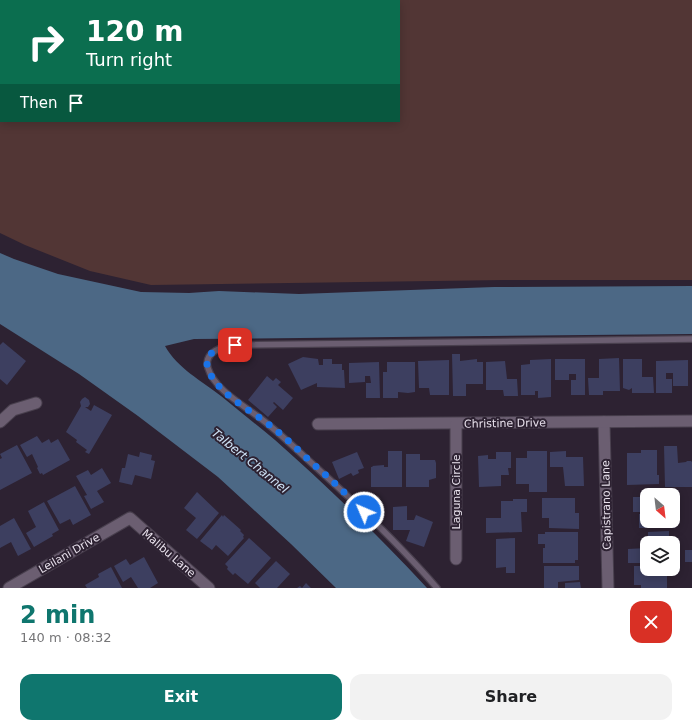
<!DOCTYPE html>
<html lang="en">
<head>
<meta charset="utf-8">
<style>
  :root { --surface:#fff; --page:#f2f2f2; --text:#202124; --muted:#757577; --accent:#0f766e }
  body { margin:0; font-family:"DejaVu Sans",sans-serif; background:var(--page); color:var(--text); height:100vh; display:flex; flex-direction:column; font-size:15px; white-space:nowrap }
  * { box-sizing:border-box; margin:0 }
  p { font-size:13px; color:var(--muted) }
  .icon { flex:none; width:22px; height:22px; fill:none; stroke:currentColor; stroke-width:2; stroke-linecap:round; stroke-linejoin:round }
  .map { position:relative; height:588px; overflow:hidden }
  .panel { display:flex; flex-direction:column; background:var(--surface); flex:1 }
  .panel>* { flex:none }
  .top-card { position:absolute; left:0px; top:0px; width:400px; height:122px; box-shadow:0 2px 10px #0003; background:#0b6e4f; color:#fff; overflow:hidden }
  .needle { width:26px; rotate:152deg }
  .controls { position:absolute; left:640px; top:488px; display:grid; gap:8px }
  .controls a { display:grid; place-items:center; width:40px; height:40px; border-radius:8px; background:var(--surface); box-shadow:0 2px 10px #0003; font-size:20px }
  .pin { position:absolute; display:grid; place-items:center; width:34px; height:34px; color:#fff; margin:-17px; border-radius:8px; box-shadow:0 2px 6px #0006 }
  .me { position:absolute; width:44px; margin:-22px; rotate:315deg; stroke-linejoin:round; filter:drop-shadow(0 0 3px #0008) }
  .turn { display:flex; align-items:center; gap:14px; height:84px; padding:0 20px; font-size:18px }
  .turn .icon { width:52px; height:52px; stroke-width:2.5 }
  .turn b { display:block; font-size:28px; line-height:34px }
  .then { display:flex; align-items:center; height:38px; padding:0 20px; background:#0003; gap:8px; font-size:15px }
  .round { display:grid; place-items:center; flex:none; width:42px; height:42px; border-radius:12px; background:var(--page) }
  .head { display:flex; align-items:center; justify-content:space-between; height:68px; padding:0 20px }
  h1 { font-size:24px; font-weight:700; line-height:30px; color:var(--accent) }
  .action { display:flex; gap:8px; margin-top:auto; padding:8px 20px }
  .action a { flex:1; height:46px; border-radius:12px; background:var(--accent); color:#fff; font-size:16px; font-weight:700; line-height:46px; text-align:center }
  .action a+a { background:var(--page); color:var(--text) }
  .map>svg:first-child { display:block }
  .green { fill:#523635; fill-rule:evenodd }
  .water { fill:#4c6885 }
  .building { fill:#3d3f60 }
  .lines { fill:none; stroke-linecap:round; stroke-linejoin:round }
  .service-casing { stroke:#483f4d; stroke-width:8 }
  .minor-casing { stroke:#483f4d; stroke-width:13 }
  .service { stroke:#6b5e71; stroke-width:5.5 }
  .minor { stroke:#6b5e71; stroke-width:11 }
  .route { stroke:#1a73e8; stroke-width:7; stroke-dasharray:0 12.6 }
  .labels { text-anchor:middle; stroke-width:4; stroke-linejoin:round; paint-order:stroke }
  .street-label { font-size:11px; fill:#e9e2ed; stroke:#2d2232 }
  .water-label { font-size:12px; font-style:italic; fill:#d0e4f8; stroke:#2d2232 }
</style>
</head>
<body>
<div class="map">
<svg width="692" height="588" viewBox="0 0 692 588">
  <rect width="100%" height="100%" fill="#2d2232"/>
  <path class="green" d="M0,0H692V280H504L151,285L90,271L25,245L0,233ZM1,1H399V121H1Z"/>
  <path class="water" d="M0,253L14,259L58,274L141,292L189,293L219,291L299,294L494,287L692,286V334L194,339L165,346C177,368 202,381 221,396C239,411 257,425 275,440C328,487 379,536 427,588H336L291,544L218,477L138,416L79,374L0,324Z"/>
  <g class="building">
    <polygon points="3,342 26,361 7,385 0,379 0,345"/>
    <polygon points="452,354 460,354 460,361 477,359 477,362 483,362 483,384 466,384 466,396 453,396"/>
    <polygon points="303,357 318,359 319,365 323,365 323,359 332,359 332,364 342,364 342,370 344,370 345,388 317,387 317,383 301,390 288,364"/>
    <polygon points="619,358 620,391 603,391 603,395 589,395 588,378 599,378 599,359"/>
    <polygon points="551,359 551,397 538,398 538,391 535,391 535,395 521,395 521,365 530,364 530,360"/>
    <polygon points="555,359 585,359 585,395 571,395 571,380 576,380 576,374 569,374 569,380 555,380"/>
    <polygon points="623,359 642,359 642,377 653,377 654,393 632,393 632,388 629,390 623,388"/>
    <polygon points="449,360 449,395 430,395 429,388 419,388 418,361"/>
    <polygon points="688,360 688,386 673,386 673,373 666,373 666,379 672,379 672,393 656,393 656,361"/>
    <polygon points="505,361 507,379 517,379 518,396 504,396 503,390 486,390 486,362"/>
    <polygon points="379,362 380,398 366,398 366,383 371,383 370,376 365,376 365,382 349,383 349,363"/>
    <polygon points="387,362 415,362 415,392 408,393 398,392 398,398 383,398 383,372 387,372"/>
    <polygon points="267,376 273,381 276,378 281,382 278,385 293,398 283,410 274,402 273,403 277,407 268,417 248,400"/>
    <polygon points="85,397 89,400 90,404 88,407 85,407 91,411 94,405 112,415 89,454 85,452 87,450 76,442 77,440 66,432 81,406 80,402 82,399"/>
    <polygon points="37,436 42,443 49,439 51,443 58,439 70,460 43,475 42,473 40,474 37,468 38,467 32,454 27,457 20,445"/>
    <polygon points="17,445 32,473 0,490 0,459 2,458 0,454"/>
    <polygon points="664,446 677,446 678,463 686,462 687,461 691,461 692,462 692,487 665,487"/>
    <polygon points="641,450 657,450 657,475 659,475 659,484 627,485 627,453 641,453"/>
    <polygon points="388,451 402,451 402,487 371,487 371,467 373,467 372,466 384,465 384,467 388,467"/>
    <polygon points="527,451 547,451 547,492 529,492 529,484 516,484 516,458 527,458"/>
    <polygon points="566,451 566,457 583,457 584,486 565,486 563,467 550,467 550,452"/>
    <polygon points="140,452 152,455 151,460 155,461 151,479 135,475 132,485 119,482 122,468 125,468 128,454 139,457"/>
    <polygon points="357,452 364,468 358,470 359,473 353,476 351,473 339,479 332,462"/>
    <polygon points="496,452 511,452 511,468 508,468 509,475 501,475 501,486 479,487 478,456 488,455 488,459 496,459"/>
    <polygon points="406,454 420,454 420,460 435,460 436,463 436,478 429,480 429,487 406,487"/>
    <polygon points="102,468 111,483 97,491 104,502 91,509 84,496 87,495 76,476 88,470 91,475"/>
    <polygon points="75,486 91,515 73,525 70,519 60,524 47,501"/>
    <polygon points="197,492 219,513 197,539 186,530 196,518 184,508"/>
    <polygon points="633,497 647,497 647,508 645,508 645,512 633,512"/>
    <polygon points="542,498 575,498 575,513 579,513 579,529 549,528 549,518 542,518"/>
    <polygon points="513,499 527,499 527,512 521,512 522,532 486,533 486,518 501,518 501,501 513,501"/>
    <polygon points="44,502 59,530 52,534 53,536 34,547 26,533 36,527 28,511"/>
    <polygon points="407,506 407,520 414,520 416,515 433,522 424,547 406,541 410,530 393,530 393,507"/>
    <polygon points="673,512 675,512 675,528 639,528 639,514 647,514 647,521 673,521"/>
    <polygon points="222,515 223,517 224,515 241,530 240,531 244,535 243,537 244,538 228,556 216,545 212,550 200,541"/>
    <polygon points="14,518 31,549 18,556 11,542 0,548 0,526"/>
    <polygon points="669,531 669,543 648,543 648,532"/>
    <polygon points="545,532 578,532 578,560 575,560 575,563 543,563 543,548 545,548 545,544 538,544 538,534 545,534"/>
    <polygon points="249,538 271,558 248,584 235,573 233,575 227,569 228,567 225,564"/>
    <polygon points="515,538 515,573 506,573 506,567 496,568 496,539"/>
    <polygon points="647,548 647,563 628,563 628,549"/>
    <rect x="685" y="550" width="7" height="12"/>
    <polygon points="144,557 158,583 150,588 138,588 131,577 123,582 114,566 126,559 130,565"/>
    <polygon points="276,561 290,574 277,588 260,588 255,583"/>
    <polygon points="544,566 579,566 579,580 558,582 558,588 544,588"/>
    <polygon points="634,566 647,566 647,569 667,569 667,588 641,588 641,585 634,585"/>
    <polygon points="111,567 122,588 87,588 85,585 99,577 98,574"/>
    <polygon points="580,582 581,588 565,588 565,583"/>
    <polygon points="306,583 311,588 297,588 300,586 302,588"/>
  </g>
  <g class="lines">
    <g class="service-casing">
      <path id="service" d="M437,588C400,545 359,506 317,468C298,451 280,433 260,418C243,405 214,389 208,368C203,352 223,346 235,345L692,339"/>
    </g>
    <g class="minor-casing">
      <g id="minor">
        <polyline points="0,422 13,410 36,403"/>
        <polyline points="604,422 608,588"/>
        <polyline points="318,424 692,421"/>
        <polyline points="456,424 456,559"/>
        <polyline points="9,588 130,518 209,588"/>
      </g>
    </g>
    <use href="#service" class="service"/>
    <use href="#minor" class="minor"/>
  </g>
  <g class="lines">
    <path class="route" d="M235,345C223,346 202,352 208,368C215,393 253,411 272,427C286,438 298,450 311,462C329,478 347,494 364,512"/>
  </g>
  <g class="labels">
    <g class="street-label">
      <text transform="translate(505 423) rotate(-1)" y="4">Christine Drive</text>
      <text transform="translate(456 492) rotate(-90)" y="4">Laguna Circle</text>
      <text transform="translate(606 505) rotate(-91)" y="4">Capistrano Lane</text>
      <text transform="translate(69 553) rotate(-30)" y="4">Leilani Drive</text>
      <text transform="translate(169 553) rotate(41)" y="4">Malibu Lane</text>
    </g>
    <g class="water-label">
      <text transform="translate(250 461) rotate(39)" y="4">Talbert Channel</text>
    </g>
  </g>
</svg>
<div class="controls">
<a><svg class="needle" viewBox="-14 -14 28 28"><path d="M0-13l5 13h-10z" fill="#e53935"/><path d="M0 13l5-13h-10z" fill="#757577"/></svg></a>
<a><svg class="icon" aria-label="layers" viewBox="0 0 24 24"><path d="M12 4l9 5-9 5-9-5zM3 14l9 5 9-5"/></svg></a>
</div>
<div class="pin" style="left:235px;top:345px;background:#d93025"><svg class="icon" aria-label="arrive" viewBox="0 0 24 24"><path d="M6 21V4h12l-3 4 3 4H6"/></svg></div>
<svg class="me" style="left:364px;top:512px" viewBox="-20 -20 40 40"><circle r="17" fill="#1a73e8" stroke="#fff" stroke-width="3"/><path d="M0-11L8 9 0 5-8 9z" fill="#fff"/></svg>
<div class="top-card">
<div class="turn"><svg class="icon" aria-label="right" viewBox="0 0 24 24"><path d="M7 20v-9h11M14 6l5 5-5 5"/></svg><div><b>120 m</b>Turn right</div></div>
<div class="then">Then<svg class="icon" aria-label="arrive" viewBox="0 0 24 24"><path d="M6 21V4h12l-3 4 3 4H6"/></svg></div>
</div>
</div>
<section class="panel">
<div class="head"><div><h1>2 min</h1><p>140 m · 08:32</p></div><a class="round" style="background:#d93025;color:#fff"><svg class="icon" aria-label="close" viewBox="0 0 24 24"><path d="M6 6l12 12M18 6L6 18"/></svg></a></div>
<div class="action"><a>Exit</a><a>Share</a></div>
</section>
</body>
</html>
